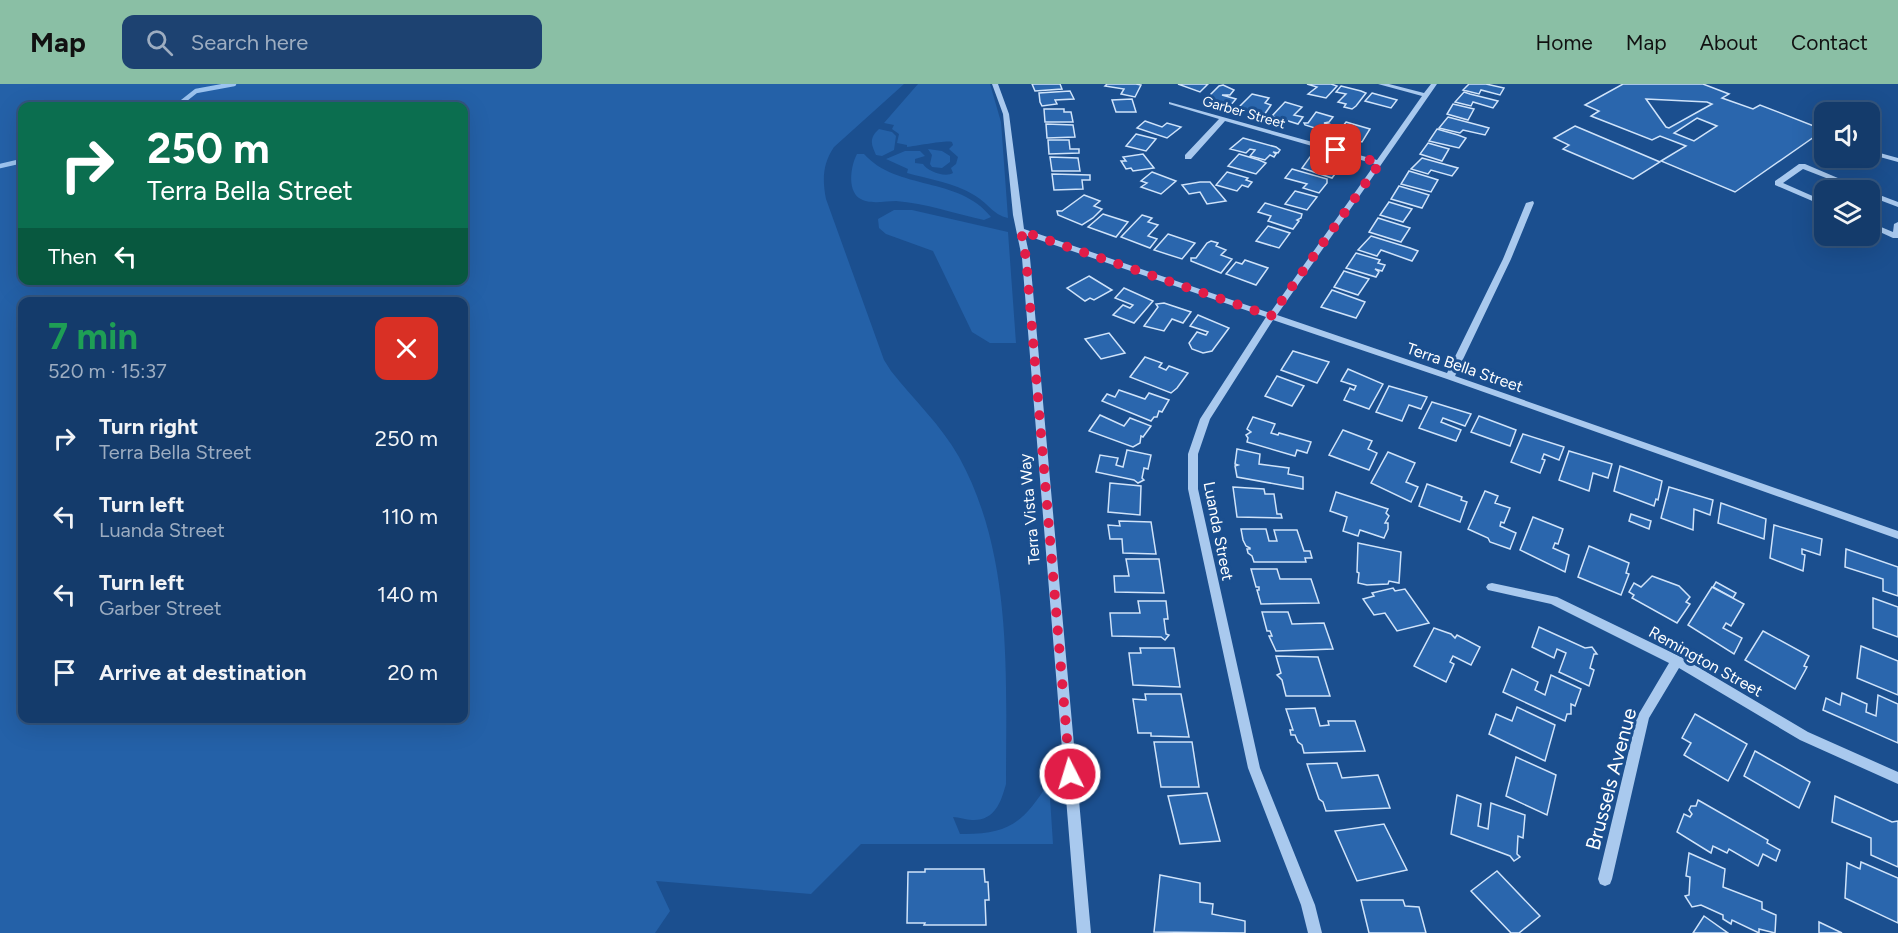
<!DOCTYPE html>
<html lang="en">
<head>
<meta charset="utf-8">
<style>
  :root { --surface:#143b6b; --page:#1d4271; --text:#f1f3f6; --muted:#9dadc1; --line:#33557e; --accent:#8abfa5 }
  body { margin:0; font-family:Figtree,sans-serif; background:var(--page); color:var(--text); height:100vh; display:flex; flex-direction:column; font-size:22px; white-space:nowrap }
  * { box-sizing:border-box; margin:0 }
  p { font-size:20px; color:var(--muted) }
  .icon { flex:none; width:33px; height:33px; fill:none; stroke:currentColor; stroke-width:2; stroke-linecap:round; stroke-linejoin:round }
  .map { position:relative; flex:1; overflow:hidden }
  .drawer { position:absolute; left:18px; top:213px; width:450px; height:426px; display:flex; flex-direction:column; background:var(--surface); border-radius:12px; box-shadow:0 6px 24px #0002,0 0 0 2px var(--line) }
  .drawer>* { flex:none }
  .top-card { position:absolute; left:18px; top:18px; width:450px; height:183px; border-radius:12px; box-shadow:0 6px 24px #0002,0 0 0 2px var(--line); background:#0b6e4f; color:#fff; overflow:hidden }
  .tools { position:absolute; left:1814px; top:18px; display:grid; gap:12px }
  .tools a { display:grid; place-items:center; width:66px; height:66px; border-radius:12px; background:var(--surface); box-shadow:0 6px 24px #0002,0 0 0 2px var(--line); font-size:30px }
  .pin { position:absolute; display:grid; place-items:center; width:51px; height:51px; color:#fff; margin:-26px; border-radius:12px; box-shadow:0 3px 9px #0006 }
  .me { position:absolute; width:66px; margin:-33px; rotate:355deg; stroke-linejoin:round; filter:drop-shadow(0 0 4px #0008) }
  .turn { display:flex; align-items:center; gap:21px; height:126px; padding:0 30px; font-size:27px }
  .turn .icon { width:78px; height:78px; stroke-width:2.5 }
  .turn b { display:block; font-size:42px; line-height:51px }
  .then { display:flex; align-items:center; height:57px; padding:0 30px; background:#0003; gap:12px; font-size:22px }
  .round { display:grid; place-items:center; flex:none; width:63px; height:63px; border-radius:12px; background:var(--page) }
  .head { display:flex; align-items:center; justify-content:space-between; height:102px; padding:0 30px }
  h1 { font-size:36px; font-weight:700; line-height:45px; color:#1e9e55 }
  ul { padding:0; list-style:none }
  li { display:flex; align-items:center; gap:18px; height:78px; padding:0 30px }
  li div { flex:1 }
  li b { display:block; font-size:22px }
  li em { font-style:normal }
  header { display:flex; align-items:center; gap:36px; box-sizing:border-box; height:84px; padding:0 30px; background:var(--accent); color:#111 }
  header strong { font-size:28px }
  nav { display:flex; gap:33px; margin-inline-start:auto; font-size:21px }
  .search { width:420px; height:54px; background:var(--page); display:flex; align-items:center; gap:15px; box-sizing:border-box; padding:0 21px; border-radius:12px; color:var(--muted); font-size:22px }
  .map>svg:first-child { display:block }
  .green { fill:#2461a8; fill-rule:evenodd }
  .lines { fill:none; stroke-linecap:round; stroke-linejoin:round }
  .stream { stroke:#9cc4f0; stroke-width:4.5 }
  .building { fill:#2a66ad; stroke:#cfe3fa; stroke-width:1.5; fill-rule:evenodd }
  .minor { fill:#a9c9ee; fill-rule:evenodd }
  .route { stroke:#e11d48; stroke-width:10; stroke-dasharray:0 18 }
  .labels { text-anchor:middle; stroke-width:6; stroke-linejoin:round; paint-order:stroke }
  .far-street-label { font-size:14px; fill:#fff; stroke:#1b4f8f }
  .street-label { font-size:16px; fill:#fff; stroke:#1b4f8f }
  .near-street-label { font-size:20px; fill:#fff; stroke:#1b4f8f }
</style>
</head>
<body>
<header>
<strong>Map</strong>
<div class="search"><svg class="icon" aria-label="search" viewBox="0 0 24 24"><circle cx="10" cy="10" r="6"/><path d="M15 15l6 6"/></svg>Search here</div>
<nav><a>Home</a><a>Map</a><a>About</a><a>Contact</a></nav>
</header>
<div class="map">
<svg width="1898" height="849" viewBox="0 0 1898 849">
  <rect width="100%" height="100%" fill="#1b4f8f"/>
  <g class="green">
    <path d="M0,0H904L834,63C823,79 822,95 826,115L884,276L891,287C914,316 941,341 959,373C1013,471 1006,591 1006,700C1001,718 995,737 972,736C966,736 959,733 953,733L960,750C1009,751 1024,738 1049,698L1053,760H861L811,810L656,797L670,827L655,849H0ZM22,22H464V196H22ZM22,218H464V634H22Z"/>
    <path d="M918,0H990L1001,38L1008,134C993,131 987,118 974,111C954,99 929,95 907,89L908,85L886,75L905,67H920L925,72L915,75V79L923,80C927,87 945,94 953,89L951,84L956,80L958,73L949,65L953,61L952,58C946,56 917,62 907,63V61L897,59L899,50L892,45L894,41L884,39Z"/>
    <path d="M879,45L892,48L896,52L894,66L882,72L876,71C871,60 869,54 879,45Z"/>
    <polygon points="928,65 942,67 950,72 950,78 942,84 932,83 930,80 932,71"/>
    <path d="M857,70H864C897,107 959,92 991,133L984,136C956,130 925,119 896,117C885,117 869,121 859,114C847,105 851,81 857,70Z"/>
    <polygon points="894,126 912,126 1008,148 1016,259 990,259 972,248 933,167 886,150 879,144 878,135"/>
  </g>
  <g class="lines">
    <g class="stream">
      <polyline points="177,22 196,7 234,0"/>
      <polyline points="0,82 22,77"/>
    </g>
  </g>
  <g class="building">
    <polygon points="1032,0 1060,0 1062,5 1035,7"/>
    <polygon points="1107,0 1136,0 1141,1 1135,13 1121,10 1124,5 1105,2"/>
    <polygon points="1178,0 1208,0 1200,8"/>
    <polygon points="1307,0 1331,0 1337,2 1326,14 1308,10 1317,3"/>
    <polygon points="1469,0 1486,0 1504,4 1500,11 1481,6 1479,10 1463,6"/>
    <path d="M1623,0H1703L1729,10L1722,14L1753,25L1760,21L1824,46L1735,108L1661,77L1686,62L1660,52L1652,56L1591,32L1599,27L1585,21ZM1646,15L1707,18L1712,20L1669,44L1666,43ZM1697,34L1717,42L1694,57L1674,49Z"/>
    <polygon points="1223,1 1234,6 1230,11 1222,11 1236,15 1230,22 1206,14 1206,12 1209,12 1219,2"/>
    <polygon points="1341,2 1361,7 1366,9 1356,22 1352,25 1344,23 1346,20 1338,18 1346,10 1336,8"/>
    <polygon points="1070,7 1074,15 1055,16 1057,20 1042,22 1040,18 1039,9"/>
    <polygon points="1464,8 1470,10 1498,17 1493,24 1473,18 1471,22 1455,18"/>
    <polygon points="1372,9 1397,16 1391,24 1365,17"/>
    <polygon points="1252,10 1269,14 1265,19 1271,21 1264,31 1239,23"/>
    <polygon points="1132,15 1136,28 1116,28 1112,16"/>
    <polygon points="1285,18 1302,23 1294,31 1303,33 1298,40 1272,32"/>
    <polygon points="1453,20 1474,25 1468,36 1447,30"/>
    <polygon points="1044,25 1064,25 1064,28 1071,28 1073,38 1045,38"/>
    <polygon points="1316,28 1333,33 1329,38 1324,39 1336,42 1331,49 1305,41 1304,39 1308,39"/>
    <polygon points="1448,33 1482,42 1489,44 1485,51 1463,46 1460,49 1439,44"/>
    <polygon points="1145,37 1162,43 1167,39 1181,43 1167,54 1137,44"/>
    <polygon points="1346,38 1370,45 1362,58 1336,51"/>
    <polygon points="1046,40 1073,41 1075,53 1047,54"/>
    <polygon points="1575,42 1660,78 1633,95 1563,65 1569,61 1554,54"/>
    <polygon points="1437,45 1458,51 1466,54 1459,64 1429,57"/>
    <polygon points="1136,50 1156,55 1146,67 1126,62"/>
    <polygon points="1243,54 1276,63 1280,66 1278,69 1273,68 1276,70 1274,73 1270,71 1265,76 1250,72 1255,66 1250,65 1246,69 1230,65"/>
    <polygon points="1048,56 1069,56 1070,65 1079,65 1079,69 1049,70"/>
    <polygon points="1428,59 1449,65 1442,77 1420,70"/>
    <polygon points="1143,70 1154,84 1133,87 1131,84 1126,85 1121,77 1126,77 1123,73"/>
    <polygon points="1239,70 1259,76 1266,79 1256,90 1228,82"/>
    <polygon points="1050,73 1078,74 1080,87 1052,87"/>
    <polygon points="1310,73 1320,75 1341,82 1332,94 1302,84"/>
    <polygon points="1422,74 1458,84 1452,92 1431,86 1428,90 1411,85"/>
    <polygon points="1292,85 1327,95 1327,99 1319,109 1303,104 1307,100 1285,94"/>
    <polygon points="1409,87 1432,94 1438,96 1431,108 1401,100"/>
    <polygon points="1152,88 1176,97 1161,110 1141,103 1147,99 1141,97"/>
    <polygon points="1227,88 1248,94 1246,96 1252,98 1248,103 1242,101 1237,107 1216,101"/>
    <polygon points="1052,90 1090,91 1090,96 1082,96 1083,105 1054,106"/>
    <polygon points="1200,98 1210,98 1226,117 1207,120 1200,108 1189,110 1182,101"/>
    <polygon points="1399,102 1429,111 1422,124 1391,115"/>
    <polygon points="1295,107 1317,113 1307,126 1285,120"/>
    <polygon points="1084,111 1100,117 1094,122 1102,125 1093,134 1082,141 1058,131 1057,127 1062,127"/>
    <polygon points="1389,118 1412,125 1403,138 1380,131"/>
    <polygon points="1265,119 1302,130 1301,134 1297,136 1299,137 1293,145 1268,137 1271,132 1258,128"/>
    <polygon points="1103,130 1128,138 1116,153 1088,143"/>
    <polygon points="1142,131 1152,134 1148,138 1158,141 1148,152 1157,155 1150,164 1121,153"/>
    <polygon points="1378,134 1410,144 1401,158 1369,148"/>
    <polygon points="1268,142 1290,149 1279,164 1256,157"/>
    <polygon points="1168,150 1195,159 1182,175 1154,166"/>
    <polygon points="1371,152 1410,164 1418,167 1412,177 1381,166 1377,172 1358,166"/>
    <polygon points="1211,157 1218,159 1216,162 1226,166 1221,171 1232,175 1221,189 1191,177 1191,174 1196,174 1207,159"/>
    <polygon points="1356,169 1380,176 1378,179 1385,181 1382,187 1375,185 1379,188 1376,193 1346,184"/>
    <polygon points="1245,176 1268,184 1256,201 1226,190 1236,178 1242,180"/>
    <polygon points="1344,187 1369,195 1358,211 1334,203"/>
    <polygon points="1089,192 1112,206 1094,216 1090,214 1085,217 1067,204"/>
    <polygon points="1124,204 1153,217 1134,239 1113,231 1123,221 1130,224 1133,221 1115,214"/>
    <polygon points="1332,206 1365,218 1356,234 1321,223"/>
    <polygon points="1164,219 1191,228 1183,239 1172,235 1164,247 1144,242 1158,223 1156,220"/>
    <polygon points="1198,231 1229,244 1212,267 1203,269 1192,265 1189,259 1197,248 1206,251 1208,248 1190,242"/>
    <polygon points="1109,249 1125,269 1101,275 1085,255"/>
    <polygon points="1293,267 1329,278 1317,299 1281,286"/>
    <polygon points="1145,273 1162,279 1159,283 1166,286 1169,282 1188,289 1177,304 1171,309 1130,293"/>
    <polygon points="1348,285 1383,300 1369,325 1344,316 1350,304 1354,306 1356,302 1341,297"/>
    <polygon points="1277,292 1304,302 1292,322 1265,312"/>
    <polygon points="1389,302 1427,313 1421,325 1409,321 1402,337 1376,328"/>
    <polygon points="1119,306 1145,315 1149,309 1169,316 1162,328 1159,327 1157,333 1154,333 1151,337 1102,317 1107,310 1115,313"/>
    <polygon points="1432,318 1471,330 1465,342 1443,334 1441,338 1461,346 1456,357 1419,344"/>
    <polygon points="1100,331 1124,342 1130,334 1151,342 1143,353 1141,352 1140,359 1133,363 1089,347"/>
    <polygon points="1479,332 1516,346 1510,362 1471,348"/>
    <polygon points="1253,333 1275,340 1271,349 1278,351 1279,349 1311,358 1307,369 1297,366 1295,372 1247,358 1248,354 1246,351 1251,348 1247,345"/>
    <polygon points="1343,346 1372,357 1368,365 1377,369 1369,386 1329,371"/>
    <polygon points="1523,350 1564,363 1559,376 1544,370 1542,375 1545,376 1540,389 1511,378"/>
    <polygon points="1237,365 1260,370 1259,380 1289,384 1288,390 1303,393 1303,405 1237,393 1235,382 1238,381 1235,380"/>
    <polygon points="1127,366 1151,371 1148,385 1144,384 1142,394 1144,396 1138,399 1134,396 1096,388 1100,371 1118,374 1116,381 1123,383"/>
    <polygon points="1569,367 1612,380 1608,394 1593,389 1589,407 1559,396"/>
    <polygon points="1388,368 1415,379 1406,398 1418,403 1411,418 1371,399"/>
    <polygon points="1620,382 1662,397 1658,416 1656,415 1654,422 1614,407"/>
    <polygon points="1110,399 1141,402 1140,431 1108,428"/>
    <polygon points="1427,400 1462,413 1461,416 1467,418 1460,438 1419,422"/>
    <polygon points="1233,403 1264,405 1265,410 1274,410 1277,430 1281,430 1282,434 1237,433"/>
    <polygon points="1669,403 1713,416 1710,431 1694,425 1693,446 1661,434"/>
    <polygon points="1485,407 1498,412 1495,419 1510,424 1504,439 1501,438 1500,442 1516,449 1510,465 1490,458 1488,454 1468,445"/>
    <polygon points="1336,408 1388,425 1386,429 1389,432 1385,439 1388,439 1388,445 1384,454 1360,446 1358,452 1343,447 1347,433 1330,427"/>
    <polygon points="1721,419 1766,435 1764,455 1718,439"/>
    <polygon points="1631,430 1651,437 1649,445 1629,437"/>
    <polygon points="1533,433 1563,445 1558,460 1555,459 1553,464 1569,471 1565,488 1520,466"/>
    <polygon points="1119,437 1151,438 1156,470 1123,469 1122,455 1110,455 1108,441 1120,442"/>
    <polygon points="1774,441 1822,455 1820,471 1802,465 1802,470 1805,471 1803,487 1770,474"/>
    <polygon points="1241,445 1266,445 1269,457 1277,457 1274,446 1297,446 1304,467 1310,467 1312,474 1305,474 1306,478 1254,478 1252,472 1248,469 1247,465 1250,465 1250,464 1246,462 1243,456"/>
    <polygon points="1358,459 1401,468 1399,499 1389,497 1388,500 1367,501 1358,499 1359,489 1357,488"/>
    <polygon points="1589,462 1629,479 1626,489 1629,490 1621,511 1578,493"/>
    <polygon points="1846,465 1898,483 1898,512 1883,507 1883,495 1845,483"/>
    <polygon points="1126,475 1159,475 1164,509 1115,508 1114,492 1129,492"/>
    <polygon points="1251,485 1277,485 1280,495 1311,495 1319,519 1261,520 1257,506 1259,506 1259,503 1256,503"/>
    <polygon points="1652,492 1679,502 1690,513 1686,518 1690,520 1677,539 1632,514 1634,511 1629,508 1634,499 1641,503"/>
    <polygon points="1716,498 1736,509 1733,514 1713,503"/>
    <polygon points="1712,503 1744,520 1731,542 1726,539 1723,544 1742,554 1734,570 1688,541"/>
    <polygon points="1393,504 1395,507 1405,505 1429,539 1397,547 1385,529 1374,531 1363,515 1374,512 1372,509"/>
    <polygon points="1873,514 1898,523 1898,553 1873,544"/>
    <polygon points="1138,517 1166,517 1168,535 1164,535 1166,550 1169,551 1165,556 1161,553 1112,552 1110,529 1140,529"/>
    <polygon points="1262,528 1288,528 1292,540 1324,539 1333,565 1276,567 1269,552 1272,552 1270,547 1267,547"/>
    <polygon points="1539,543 1585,564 1592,563 1597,570 1594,570 1590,584 1594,586 1589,602 1559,588 1566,569 1557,565 1554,574 1532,563"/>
    <polygon points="1434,544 1451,550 1455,554 1457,551 1480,563 1471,581 1453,572 1450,578 1454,580 1446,598 1414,582"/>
    <polygon points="1763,547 1809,572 1804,582 1807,583 1795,605 1745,576"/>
    <polygon points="1861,562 1898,577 1898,611 1857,594"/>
    <polygon points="1140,564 1174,564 1180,603 1133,601 1129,569 1141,569"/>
    <polygon points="1276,572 1318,573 1330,612 1286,612 1282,596 1277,591 1281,589"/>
    <polygon points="1512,585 1538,598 1535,606 1545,611 1551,591 1581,605 1575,622 1571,620 1571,630 1567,630 1565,637 1503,608"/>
    <polygon points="1842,609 1867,620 1866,628 1876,632 1878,611 1898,620 1898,659 1823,626 1826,614 1840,621"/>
    <polygon points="1145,610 1181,610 1189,653 1151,652 1151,649 1138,649 1133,615 1146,616"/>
    <polygon points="1517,623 1555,641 1545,677 1489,650 1496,630 1512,637"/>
    <polygon points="1315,624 1320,642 1329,641 1328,637 1355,637 1365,667 1304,669 1302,661 1298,658 1295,651 1291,651 1290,646 1293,646 1286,625"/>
    <polygon points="1695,630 1747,660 1728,697 1684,671 1691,659 1682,654"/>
    <polygon points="1154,658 1192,658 1199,703 1161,703"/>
    <polygon points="1755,667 1810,698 1799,724 1744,692"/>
    <polygon points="1516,673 1556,691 1547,731 1506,712"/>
    <polygon points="1337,679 1342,694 1378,691 1390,724 1326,727 1323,718 1319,715 1307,680"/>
    <polygon points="1207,709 1220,757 1180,760 1168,712"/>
    <polygon points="1457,711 1481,720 1478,742 1488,745 1491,719 1525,731 1523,754 1518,752 1517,770 1520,773 1514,777 1510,772 1451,750"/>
    <polygon points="1835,712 1892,738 1898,737 1898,783 1871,771 1871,754 1832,738"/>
    <polygon points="1698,716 1768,756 1767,759 1780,766 1776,777 1763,770 1758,782 1729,765 1727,769 1713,762 1711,769 1677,748 1684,730 1690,733 1692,730 1689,726 1691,722 1696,722"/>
    <polygon points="1384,740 1407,786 1357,797 1335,747"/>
    <polygon points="1689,769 1725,785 1723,803 1762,818 1762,825 1776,831 1775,849 1759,845 1759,849 1732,836 1731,840 1723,835 1723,831 1701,821 1692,823 1685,812 1689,811 1690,793 1686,792"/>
    <polygon points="1861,778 1898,794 1898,839 1845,814 1847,779 1860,785"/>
    <polygon points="925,785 984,785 985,798 988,798 989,816 985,816 986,841 924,841 925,839 907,839 908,788 925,788"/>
    <polygon points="1497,787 1540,832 1519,849 1511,849 1471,807"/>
    <polygon points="1160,791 1200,799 1200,818 1213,820 1212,830 1245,837 1245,849 1154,848"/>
    <polygon points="1361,816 1403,816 1405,822 1419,823 1426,849 1369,849"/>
    <polygon points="1704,832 1728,849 1693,849"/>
    <polygon points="1819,838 1842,849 1819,849"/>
  </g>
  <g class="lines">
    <g class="minor">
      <polygon points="992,0 998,0 1009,30 1024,145 1270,229 1375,80 1225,37 1191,75 1185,75 1185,71 1219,35 1169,20 1169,18 1377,76 1422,12 1378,0 1389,0 1424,9 1431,0 1437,0 1277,231 1447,289 1503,175 1526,119 1533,117 1534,119 1511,175 1455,292 1898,447 1898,455 1447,295 1273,236 1210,335 1198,370 1198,405 1260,684 1315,821 1322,849 1308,849 1301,821 1248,684 1188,405 1188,370 1200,335 1266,233 1025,151 1030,174 1091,849 1077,849 1022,174 1013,131 1003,30"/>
      <polygon points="1869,66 1898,74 1898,78 1869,70"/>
      <polygon points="1799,80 1805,80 1866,106 1857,106 1803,85 1783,99 1824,117 1824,122 1775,101 1775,97"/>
      <polygon points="1869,107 1898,118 1898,123 1869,112"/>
      <polygon points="1869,138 1893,148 1894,140 1898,138 1898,154 1893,154 1869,143"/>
      <polygon points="1492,499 1557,513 1681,573 1808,648 1898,688 1898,700 1800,656 1679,584 1649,634 1612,795 1610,800 1605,802 1600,800 1598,795 1637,633 1669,579 1551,520 1488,506 1486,503 1488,500"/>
    </g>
  </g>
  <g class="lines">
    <polyline class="route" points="1070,690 1026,174 1021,147 1271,232 1380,79 1336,66"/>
  </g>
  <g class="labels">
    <g class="far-street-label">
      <text transform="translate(1244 28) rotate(16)" y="5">Garber Street</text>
    </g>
    <g class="street-label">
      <text transform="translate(1465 283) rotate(19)" y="6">Terra Bella Street</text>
      <text transform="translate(1029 425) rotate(-95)" y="6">Terra Vista Way</text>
      <text transform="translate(1219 447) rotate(79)" y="6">Luanda Street</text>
      <text transform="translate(1706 577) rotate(29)" y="6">Remington Street</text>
    </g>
    <g class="near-street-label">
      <text transform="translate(1611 695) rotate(-75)" y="7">Brussels Avenue</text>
    </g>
  </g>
</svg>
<div class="tools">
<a><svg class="icon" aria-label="sound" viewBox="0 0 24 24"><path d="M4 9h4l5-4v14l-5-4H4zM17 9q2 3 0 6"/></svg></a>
<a><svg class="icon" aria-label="layers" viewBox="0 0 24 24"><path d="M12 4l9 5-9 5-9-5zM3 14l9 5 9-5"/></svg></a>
</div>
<div class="pin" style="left:1336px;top:66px;background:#d93025"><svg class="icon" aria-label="arrive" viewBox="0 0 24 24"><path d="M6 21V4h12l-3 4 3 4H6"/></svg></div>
<svg class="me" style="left:1070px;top:690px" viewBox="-20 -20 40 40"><circle r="17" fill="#e11d48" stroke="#fff" stroke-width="3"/><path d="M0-11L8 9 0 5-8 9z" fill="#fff"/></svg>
<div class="top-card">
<div class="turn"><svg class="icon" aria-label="right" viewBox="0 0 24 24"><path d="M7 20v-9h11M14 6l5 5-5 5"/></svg><div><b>250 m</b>Terra Bella Street</div></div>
<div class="then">Then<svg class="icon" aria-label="left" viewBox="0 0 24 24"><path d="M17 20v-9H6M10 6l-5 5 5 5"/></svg></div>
</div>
<section class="drawer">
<div class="head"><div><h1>7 min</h1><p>520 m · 15:37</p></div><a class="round" style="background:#d93025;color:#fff"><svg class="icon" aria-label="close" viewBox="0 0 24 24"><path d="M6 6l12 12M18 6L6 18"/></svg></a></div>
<ul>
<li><svg class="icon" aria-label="right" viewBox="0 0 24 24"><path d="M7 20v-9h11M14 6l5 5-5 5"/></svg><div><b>Turn right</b><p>Terra Bella Street</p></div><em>250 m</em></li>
<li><svg class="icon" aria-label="left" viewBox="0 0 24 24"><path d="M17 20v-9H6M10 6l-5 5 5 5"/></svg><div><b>Turn left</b><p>Luanda Street</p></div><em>110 m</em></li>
<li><svg class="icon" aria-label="left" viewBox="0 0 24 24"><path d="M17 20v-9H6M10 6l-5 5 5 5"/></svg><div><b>Turn left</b><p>Garber Street</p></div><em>140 m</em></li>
<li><svg class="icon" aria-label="arrive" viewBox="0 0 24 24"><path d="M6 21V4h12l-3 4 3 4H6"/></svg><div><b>Arrive at destination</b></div><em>20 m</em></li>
</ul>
</section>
</div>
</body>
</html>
